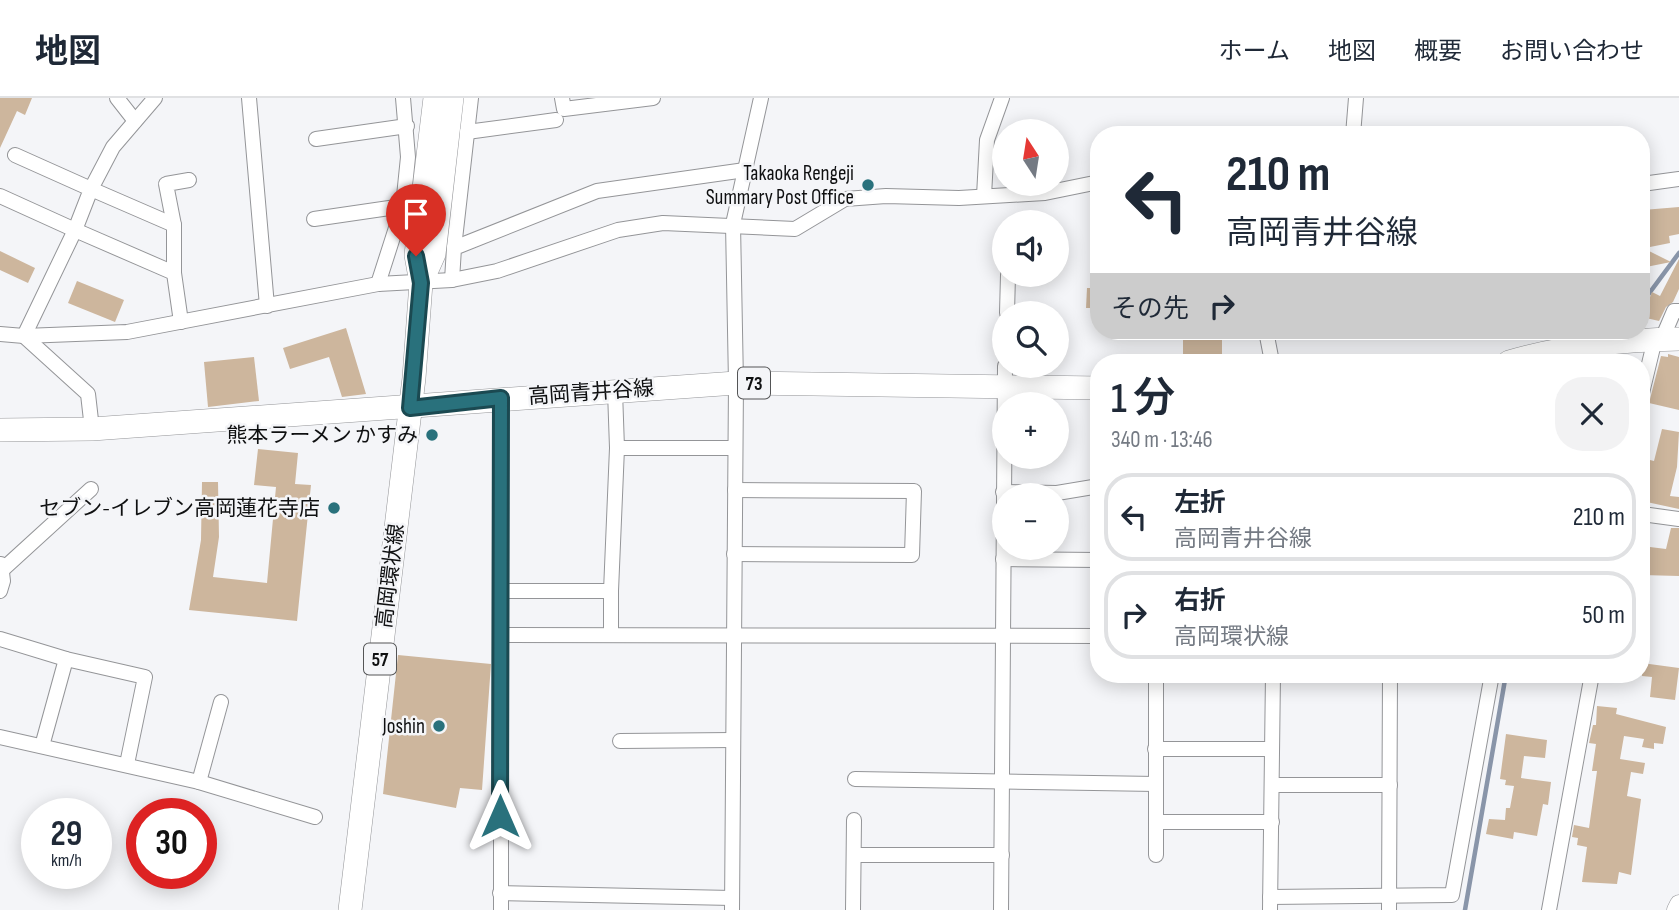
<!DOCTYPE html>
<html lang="ja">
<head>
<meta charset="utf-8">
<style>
  :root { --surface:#fff; --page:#f2f2f3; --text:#1f2937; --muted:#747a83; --line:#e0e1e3 }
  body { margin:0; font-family:"Sofia Sans Condensed","Noto Sans JP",sans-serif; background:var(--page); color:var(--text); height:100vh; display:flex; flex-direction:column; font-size:26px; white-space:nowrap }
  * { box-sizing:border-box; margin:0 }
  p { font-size:23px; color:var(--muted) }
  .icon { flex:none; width:38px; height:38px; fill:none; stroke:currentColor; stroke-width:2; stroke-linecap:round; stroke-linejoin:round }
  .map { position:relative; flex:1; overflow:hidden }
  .sheet { position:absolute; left:1090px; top:256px; width:560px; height:329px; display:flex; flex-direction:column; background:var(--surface); border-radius:28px; box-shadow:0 4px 18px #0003 }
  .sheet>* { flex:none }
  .hud { position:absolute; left:1090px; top:28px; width:560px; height:214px; border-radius:28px; box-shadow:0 4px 18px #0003; background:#fff; color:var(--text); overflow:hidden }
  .needle { width:46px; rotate:348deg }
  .controls { position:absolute; left:992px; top:21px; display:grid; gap:14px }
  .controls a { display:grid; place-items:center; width:77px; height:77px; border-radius:50%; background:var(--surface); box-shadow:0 4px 18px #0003; font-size:35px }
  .speed { position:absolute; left:21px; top:700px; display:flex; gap:14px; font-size:35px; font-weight:700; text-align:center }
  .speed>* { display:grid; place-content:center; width:91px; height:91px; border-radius:50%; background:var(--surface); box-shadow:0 4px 18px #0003; line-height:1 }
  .speed small { font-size:18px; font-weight:400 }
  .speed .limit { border:10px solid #d22; background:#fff; color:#111 }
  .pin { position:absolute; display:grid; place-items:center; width:60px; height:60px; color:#fff; margin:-72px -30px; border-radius:50% 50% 50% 0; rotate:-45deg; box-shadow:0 0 7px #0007 }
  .pin .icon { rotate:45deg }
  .me { position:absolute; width:77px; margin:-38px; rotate:0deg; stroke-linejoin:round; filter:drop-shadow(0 0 5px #0008) }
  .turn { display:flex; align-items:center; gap:24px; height:147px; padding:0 21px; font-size:32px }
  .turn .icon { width:91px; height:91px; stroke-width:2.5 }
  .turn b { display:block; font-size:49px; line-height:60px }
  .then { display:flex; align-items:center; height:66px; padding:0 21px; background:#0003; gap:14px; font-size:26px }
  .round { display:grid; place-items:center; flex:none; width:74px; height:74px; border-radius:28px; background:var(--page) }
  .head { display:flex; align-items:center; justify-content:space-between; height:119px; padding:0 21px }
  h1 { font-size:42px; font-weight:600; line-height:52px }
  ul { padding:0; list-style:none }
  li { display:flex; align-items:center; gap:21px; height:88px; margin:0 14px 10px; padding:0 7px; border:4px solid var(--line); border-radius:28px }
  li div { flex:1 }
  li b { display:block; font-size:26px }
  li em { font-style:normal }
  header { display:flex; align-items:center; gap:42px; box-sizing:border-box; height:98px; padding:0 35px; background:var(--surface); border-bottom:2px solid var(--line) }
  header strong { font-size:33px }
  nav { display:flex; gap:38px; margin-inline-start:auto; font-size:24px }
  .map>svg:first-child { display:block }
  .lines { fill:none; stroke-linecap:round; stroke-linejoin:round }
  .stream { stroke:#8995a9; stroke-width:4.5 }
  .building { fill:#cdb69d }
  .minor-casing { stroke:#949598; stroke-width:16 }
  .tertiary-casing { stroke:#949598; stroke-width:19 }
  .primary-casing { stroke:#949598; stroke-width:24 }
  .minor { stroke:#fff; stroke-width:14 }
  .tertiary { stroke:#fff; stroke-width:18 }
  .primary { stroke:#fff; stroke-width:23 }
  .route-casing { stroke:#1b4951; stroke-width:18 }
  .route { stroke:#29717c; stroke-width:12 }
  .poi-dot { fill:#29717c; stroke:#f4f5f8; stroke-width:2.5 }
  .labels { text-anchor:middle; stroke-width:5; stroke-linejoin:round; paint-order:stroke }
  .shield { fill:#f4f5f8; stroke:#545556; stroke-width:2 }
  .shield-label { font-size:19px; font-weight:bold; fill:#0f1011 }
  .poi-label { font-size:21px; fill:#0f1011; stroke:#f4f5f8; text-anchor:end }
  .street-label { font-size:21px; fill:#0f1011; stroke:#f4f5f8 }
</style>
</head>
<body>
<header>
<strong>地図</strong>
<nav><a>ホーム</a><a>地図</a><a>概要</a><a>お問い合わせ</a></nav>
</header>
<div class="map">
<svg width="1679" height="812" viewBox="0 0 1679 812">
  <rect width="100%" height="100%" fill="#f4f5f8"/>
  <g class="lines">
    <g class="stream">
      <polyline points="1642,205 1679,155"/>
      <polyline points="1600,264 1607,253"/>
      <polyline points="1465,812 1506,576"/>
    </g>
  </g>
  <g class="building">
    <polygon points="0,0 32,0 25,17 17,13 0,50"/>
    <polygon points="1679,109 1679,136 1669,138 1670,145 1645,150 1643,112"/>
    <polygon points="1645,151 1671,164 1646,169"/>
    <polygon points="0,153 35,170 28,185 0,172"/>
    <polygon points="1679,161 1679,191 1673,204 1666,209 1659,223 1642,219 1652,194 1660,198"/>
    <polygon points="77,183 124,202 115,224 68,205"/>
    <polygon points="1087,190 1099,190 1099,210 1086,210"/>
    <polygon points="346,230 366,296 342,299 329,259 290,271 283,250"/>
    <polygon points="1183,233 1222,233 1222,262 1183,261"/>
    <polygon points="1668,256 1679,259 1679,312 1649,305 1661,258 1668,259"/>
    <polygon points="254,259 259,303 208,309 204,264"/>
    <polygon points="1662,331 1679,334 1677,369 1670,398 1679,399 1679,411 1642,403 1642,360 1654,363"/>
    <polygon points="258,351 298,355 295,386 311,387 297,523 189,512 201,442 202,384 218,384 219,439 213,479 267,485 276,389 254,387"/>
    <polygon points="1671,430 1679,430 1679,478 1642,477 1642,448 1666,451"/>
    <polygon points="398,557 491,566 482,692 460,690 456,710 383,696"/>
    <polygon points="1642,565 1679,570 1675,602 1650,599 1652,579 1642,578"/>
    <polygon points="1597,608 1617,610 1616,616 1666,629 1663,646 1654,645 1654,651 1642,649 1644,641 1624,638 1620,661 1645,665 1643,676 1631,674 1627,698 1641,701 1631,777 1619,774 1617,786 1582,784 1587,749 1577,747 1578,740 1572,739 1574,727 1589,730 1597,673 1592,673 1596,646 1589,645 1593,627 1596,627"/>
    <polygon points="1506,636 1547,642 1545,660 1524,658 1521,680 1551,684 1548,707 1543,706 1537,738 1514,734 1513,741 1486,736 1489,721 1505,722 1506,710 1510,710 1514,688 1505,687 1506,682 1500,681"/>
  </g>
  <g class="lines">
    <g class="minor-casing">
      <g id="minor">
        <polyline points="117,0 135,23"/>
        <polyline points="155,0 113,49 91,91 174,127 174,175"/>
        <polyline points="249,0 267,208"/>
        <polyline points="562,0 564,11 653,0"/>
        <polyline points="467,34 556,22"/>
        <polyline points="1353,37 1356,0"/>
        <polyline points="316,41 407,28"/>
        <polyline points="1642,86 1679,81"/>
        <polyline points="0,98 75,132 91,91 15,57"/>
        <polyline points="984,98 987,42 1002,0"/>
        <polyline points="314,121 403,108"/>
        <polyline points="174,127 166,86 189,82"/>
        <polyline points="454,150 471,0"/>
        <polyline points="452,182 454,150 597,93 745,72"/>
        <polyline points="378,186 403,108 408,59 403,0"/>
        <polyline points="1007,215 1008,177"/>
        <polyline points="1266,233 1272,264"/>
        <polyline points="0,236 24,238 127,234 378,186 452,182 497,173 618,132 663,125 795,131 845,101 886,98 959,100 1045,95 1099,84"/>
        <polyline points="24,238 75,132 174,175 181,224"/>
        <polyline points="24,238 88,296 92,331"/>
        <polyline points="1662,241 1674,213 1679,213"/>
        <polyline points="615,293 617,350"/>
        <polyline points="1642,295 1655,241"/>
        <polyline points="501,300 501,812"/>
        <polyline points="1003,394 1057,395 1099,388"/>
        <polyline points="1642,416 1679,421"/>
        <polyline points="734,456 912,457 914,393 735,392"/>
        <polyline points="1003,461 1099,462"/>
        <polyline points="1,473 91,391"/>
        <polyline points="0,493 3,483 1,466"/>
        <polyline points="500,493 611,493 611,537"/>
        <polyline points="611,493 617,350 734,350"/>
        <polyline points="500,537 1099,538"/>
        <polyline points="0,541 66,561 145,579 127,666"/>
        <polyline points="1156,576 1156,757"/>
        <polyline points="0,639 199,684 315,719"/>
        <polyline points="620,643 733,642"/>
        <polyline points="42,648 66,561"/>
        <polyline points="1155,651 1271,651"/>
        <polyline points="855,681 1156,686"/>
        <polyline points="199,684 221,604"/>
        <polyline points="1272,687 1390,687"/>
        <polyline points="1156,724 1272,724"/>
        <polyline points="854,757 1002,757"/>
        <polyline points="500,795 732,800"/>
        <polyline points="1270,799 1452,797 1492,576"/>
        <polyline points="732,812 736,285 733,126 761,0"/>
        <polyline points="853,812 854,722"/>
        <polyline points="1001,812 1005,268"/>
        <polyline points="1270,812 1273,576"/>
        <polyline points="1389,812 1390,576"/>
        <polyline points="1549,812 1592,576"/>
      </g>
    </g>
    <g class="tertiary-casing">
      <polyline id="tertiary" points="1676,812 1679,806"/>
    </g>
    <g class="primary-casing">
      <g id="primary">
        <polyline points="421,185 434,156 452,0"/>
        <path d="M1509,264C1563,248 1622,242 1679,241"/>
        <polyline points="0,332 92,331 736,285 1099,290"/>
        <polyline points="350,812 414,280 421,185 416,157 435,0"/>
      </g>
    </g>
    <use href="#minor" class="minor"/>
    <use href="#tertiary" class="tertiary"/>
    <use href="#primary" class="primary"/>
  </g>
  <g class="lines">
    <g class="route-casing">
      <polyline id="route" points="416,158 421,185 410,310 501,300 500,718"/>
    </g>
    <use href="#route" class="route"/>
  </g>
  <g class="poi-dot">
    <circle cx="868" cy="87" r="7"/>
    <circle cx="432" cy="337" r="7"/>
    <circle cx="334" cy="410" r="7"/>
    <circle cx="439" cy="628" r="7"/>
  </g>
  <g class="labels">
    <g class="shield">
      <rect x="738" y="269.5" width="32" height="31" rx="5"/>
      <rect x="364" y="545.5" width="32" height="31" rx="5"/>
    </g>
    <g class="shield-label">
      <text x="754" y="292">73</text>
      <text x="380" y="568">57</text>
    </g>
    <g class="poi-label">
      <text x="854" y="82">Takaoka Rengeji<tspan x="854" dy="24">Summary Post Office</tspan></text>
      <text x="418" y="344">熊本ラーメン かすみ</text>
      <text x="320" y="417">セブン-イレブン高岡蓮花寺店</text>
      <text x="425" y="635">Joshin</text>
    </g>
    <g class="street-label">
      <text transform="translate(591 294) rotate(-4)" y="7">高岡青井谷線</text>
      <text transform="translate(390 478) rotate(-83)" y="7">高岡環状線</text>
    </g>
  </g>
</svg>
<div class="controls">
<a><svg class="needle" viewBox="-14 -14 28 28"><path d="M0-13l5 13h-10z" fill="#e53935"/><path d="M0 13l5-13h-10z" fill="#747a83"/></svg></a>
<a><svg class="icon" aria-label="sound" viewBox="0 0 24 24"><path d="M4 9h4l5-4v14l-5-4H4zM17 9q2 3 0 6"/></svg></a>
<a><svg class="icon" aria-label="search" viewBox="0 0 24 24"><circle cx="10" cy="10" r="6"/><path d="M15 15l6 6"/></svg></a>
<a>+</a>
<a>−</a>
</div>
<div class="speed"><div>29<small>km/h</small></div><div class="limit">30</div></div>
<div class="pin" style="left:416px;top:158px;background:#d93025"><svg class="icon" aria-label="arrive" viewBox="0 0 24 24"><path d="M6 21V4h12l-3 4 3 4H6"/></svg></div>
<svg class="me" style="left:500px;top:718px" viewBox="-20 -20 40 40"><path d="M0-17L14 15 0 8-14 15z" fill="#29717c" stroke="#fff" stroke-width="4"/></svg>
<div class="hud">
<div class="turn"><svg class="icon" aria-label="left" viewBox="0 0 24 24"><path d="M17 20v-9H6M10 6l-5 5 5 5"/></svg><div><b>210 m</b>高岡青井谷線</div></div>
<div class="then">その先<svg class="icon" aria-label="right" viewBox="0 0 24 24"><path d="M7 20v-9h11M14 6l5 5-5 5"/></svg></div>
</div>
<section class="sheet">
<div class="head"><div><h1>1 分</h1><p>340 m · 13:46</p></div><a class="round"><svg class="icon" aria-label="close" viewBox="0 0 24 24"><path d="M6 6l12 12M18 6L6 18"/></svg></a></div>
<ul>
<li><svg class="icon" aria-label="left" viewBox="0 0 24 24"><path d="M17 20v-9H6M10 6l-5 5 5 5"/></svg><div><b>左折</b><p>高岡青井谷線</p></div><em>210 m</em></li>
<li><svg class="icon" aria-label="right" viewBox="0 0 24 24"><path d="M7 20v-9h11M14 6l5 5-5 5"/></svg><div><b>右折</b><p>高岡環状線</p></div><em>50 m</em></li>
</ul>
</section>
</div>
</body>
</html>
